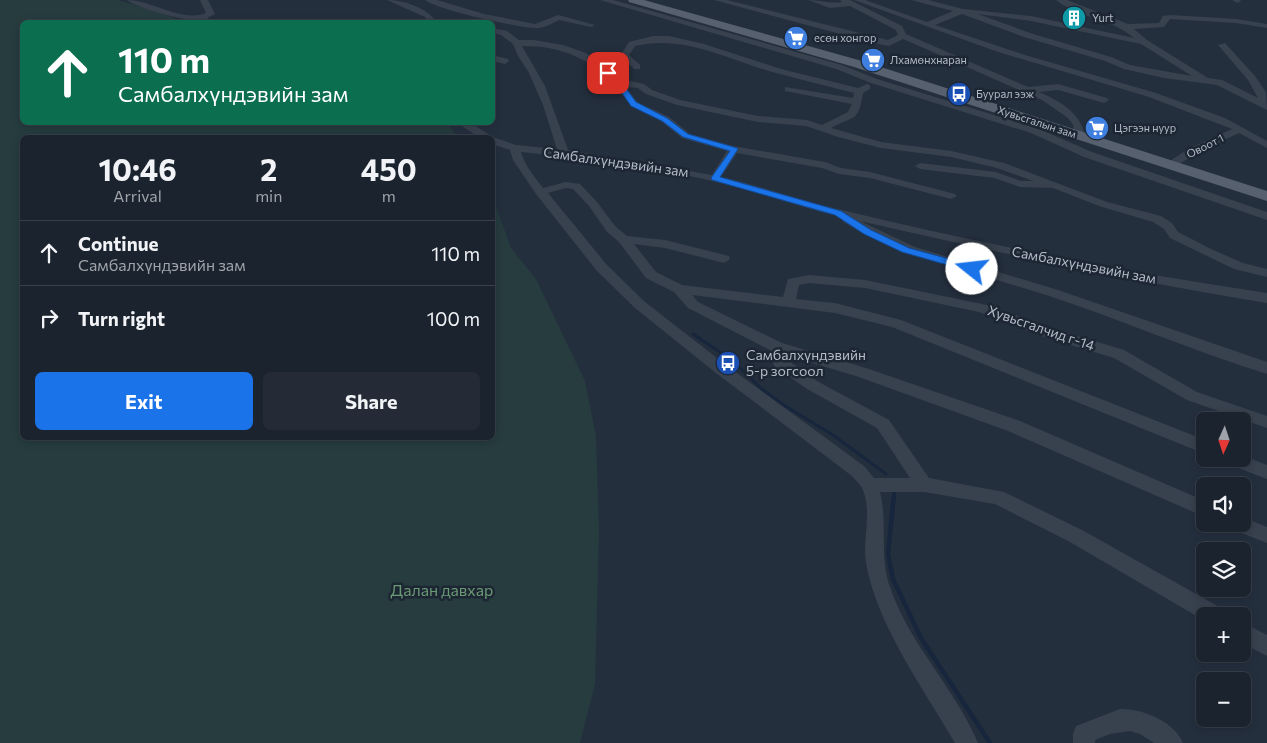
<!DOCTYPE html>
<html lang="en">
<head>
<meta charset="utf-8">
<style>
  :root { --surface:#1b232e; --page:#242b36; --text:#f1f3f6; --muted:#a0a4aa; --line:#39404a; --accent:#1a73e8 }
  body { margin:0; font-family:Commissioner,sans-serif; background:var(--page); color:var(--text); height:100vh; display:flex; flex-direction:column; font-size:19px; white-space:nowrap }
  * { box-sizing:border-box; margin:0 }
  p { font-size:16px; color:var(--muted) }
  .icon { flex:none; width:28px; height:28px; fill:none; stroke:currentColor; stroke-width:2; stroke-linecap:round; stroke-linejoin:round }
  .map { position:relative; flex:1; overflow:hidden }
  .drawer { position:absolute; left:20px; top:135px; width:475px; height:305px; display:flex; flex-direction:column; background:var(--surface); border-radius:8px; box-shadow:0 2px 8px #0003,0 0 0 1px var(--line) }
  .drawer>* { flex:none }
  .top-card { position:absolute; left:20px; top:20px; width:475px; height:105px; border-radius:8px; box-shadow:0 2px 8px #0003,0 0 0 1px var(--line); background:#0b6e4f; color:#fff; overflow:hidden }
  .needle { width:32px; rotate:183deg }
  .controls { position:absolute; left:1196px; top:412px; display:grid; gap:10px }
  .controls a { display:grid; place-items:center; width:55px; height:55px; border-radius:8px; background:var(--surface); box-shadow:0 2px 8px #0003,0 0 0 1px var(--line); font-size:25px }
  .pin { position:absolute; display:grid; place-items:center; width:42px; height:42px; color:#fff; margin:-21px; border-radius:10px; box-shadow:0 2px 8px #0006 }
  .me { position:absolute; width:55px; margin:-28px; rotate:286deg; stroke-linejoin:round; filter:drop-shadow(0 0 4px #0008) }
  .turn { display:flex; align-items:center; gap:18px; height:105px; padding:0 15px; font-size:22px }
  .turn .icon { width:65px; height:65px; stroke-width:2.5 }
  .turn b { display:block; font-size:35px; line-height:42px }
  .eta { display:flex; justify-content:space-evenly; align-items:center; height:85px; text-align:center }
  .eta b { font-size:30px; font-weight:700; line-height:35px }
  .cta { display:flex; gap:10px; margin-top:auto; padding:10px 15px }
  .cta a { flex:1; height:58px; border-radius:8px; background:var(--accent); color:#fff; font-size:20px; font-weight:700; line-height:58px; text-align:center }
  .cta a+a { background:var(--page); color:var(--text) }
  ul { padding:0; list-style:none }
  li { display:flex; align-items:center; gap:15px; height:65px; padding:0 15px; border-top:1px solid var(--line) }
  li div { flex:1 }
  li b { display:block; font-size:19px }
  li em { font-style:normal }
  .map>svg:first-child { display:block }
  .green { fill:#263c3f }
  .lines { fill:none; stroke-linecap:round; stroke-linejoin:round }
  .stream-far1 { stroke:#17263c; stroke-width:3 }
  .stream { stroke:#17263c; stroke-width:4.5 }
  .minor { fill:#38414e; fill-rule:evenodd }
  .major { fill:#56606e; fill-rule:evenodd }
  .route { fill:#1a73e8; stroke:#114b97 }
  .labels { text-anchor:middle; stroke-width:5; stroke-linejoin:round; paint-order:stroke }
  .far-poi-label { font-size:11px; fill:#b4bcc9; stroke:#1d2633; text-anchor:start }
  .far-street-label { font-size:11px; fill:#b4bcc9; stroke:#1d2633 }
  .street-label { font-size:14px; fill:#b4bcc9; stroke:#1d2633 }
  .poi-label { font-size:14px; fill:#b4bcc9; stroke:#1d2633; text-anchor:start }
  .near-park-label { font-size:16px; fill:#6b9a76; stroke:#1d2633 }
</style>
</head>
<body>
<div class="map">
<svg width="1267" height="743" viewBox="0 0 1267 743">
  <rect width="100%" height="100%" fill="#242f3e"/>
  <polygon class="green" points="0,0 118,0 188,22 22,22 22,122 446,122 458,137 22,138 22,438 492,438 493,199 511,248 536,279 585,381 596,436 599,530 595,684 580,743 0,743"/>
  <g class="lines">
    <polyline class="stream-far1" points="693,334 733,361 762,389 782,404 833,435 886,474"/>
    <polyline class="stream" points="894,494 888,554 893,579 921,638 990,743"/>
    <g class="minor">
      <path d="M127,0C153,0 181,23 206,13L200,0H208L215,14L207,18L216,22C199,24 141,11 127,0Z"/>
      <path d="M387,0C404,0 428,8 436,22H428L425,17Z"/>
      <path d="M425,0H437L484,14L535,24L558,15L595,25L591,27L559,20C551,24 543,29 534,28C515,27 438,10 425,0Z"/>
      <polygon points="600,0 613,0 842,65 877,79 1039,129 1092,152 1267,212 1267,220 1084,157 1031,133 871,83 836,69"/>
      <path d="M714,0H727L888,40L898,35L896,30L850,6L830,8L808,0C820,0 830,4 842,2L840,0H850L902,26L906,34L1028,87L1058,84L1107,98L1109,100L1104,103L1058,90L1039,92C1060,101 1081,113 1085,136L1084,138H1076L1073,125L1068,118L1042,100L903,39L889,46L874,43Z"/>
      <path d="M854,0H865L927,22L953,11L911,0H928L963,9L1031,16L1134,38C1113,19 1078,18 1056,0H1067L1128,24L1159,23L1163,16L1170,15L1236,19L1267,24V28L1236,23L1170,19L1164,27L1134,29L1147,40L1208,78L1222,80L1258,98L1248,80L1218,45L1225,43L1255,76L1266,92L1267,110L1217,85L1164,78L1124,69L1105,61L1024,37L962,14L935,25L1025,55L1156,93L1225,118L1267,141V148L1239,133L1196,153L1175,167H1167L1166,165L1167,163L1188,149L1232,129L1149,97L998,52ZM978,14L1031,21L1141,44L1192,76L1130,65L1111,57L1030,33Z"/>
      <polygon points="1232,0 1240,0 1241,1 1237,3"/>
      <path d="M492,28L507,31L519,40H534L563,45L586,53L626,80L644,84L652,90L680,100L758,116L807,120L822,125L848,112L852,104L785,91V87L853,98L854,93C828,86 801,80 776,73C728,60 685,34 635,46L629,55L640,65V69H634L620,56L629,42L653,36H669L704,44L781,69L858,88L867,84L870,85V89L863,93C858,123 855,115 831,128L881,142L951,151L1004,163L1107,202L1161,216L1172,223L1178,232L1211,249L1243,263L1267,269V277L1234,269L1170,238L1164,229L1153,222L1099,206L1053,188L1020,187L994,178L920,169L915,166L920,163L996,172L1021,181H1033L997,168L951,157L881,148L838,137L806,126L758,122L677,105L646,94L638,88L626,87L637,102L669,117L690,134L733,146L825,162L841,168L870,172L955,194L957,196L951,199L870,178L839,174L822,168L737,153L721,177C762,186 801,201 842,210C982,244 1125,272 1267,293V303C1130,281 995,252 860,221L915,247L1058,290L1267,362V374C1193,351 1122,320 1049,296C979,273 907,259 843,222L842,217C806,209 771,196 736,187C666,168 593,159 521,152C525,166 534,176 543,188L566,182L580,184L597,202L615,226L627,236L665,240L729,256L730,259L724,263L665,248L634,244L656,272L682,285L783,297L788,279L809,275L865,280L987,305L1054,329L1124,350L1197,392L1267,416V428L1187,400L1114,358L1044,337L979,312L865,288L809,283L799,285L796,299L835,303L901,320L1205,440V454L892,327L835,313L692,295L698,302L782,343L866,368L1020,421L1205,501V517L1008,431L856,376L785,355L786,359L817,381L889,420L929,478L1004,492L1082,530L1223,609L1226,616H1205V621L1070,542L995,504L924,492H880C888,523 879,556 890,587C909,644 955,688 978,743H955C924,690 876,623 866,563C862,540 873,510 862,488C860,484 855,480 852,476L716,373L635,308L597,271L536,194L513,160L510,150L492,144V138H480L456,122H469L493,137L516,145L557,149L543,105L529,73L518,56L513,44L501,35L492,33ZM522,46C566,46 584,59 618,83L616,87L631,106L661,121L682,138L727,151L712,175L568,150L545,86ZM566,188L573,189L589,206L607,232L619,242L646,278L674,292L688,308L770,350L774,366L807,389L877,428L910,478H874L864,466L726,365L645,302L607,265L548,193Z"/>
      <polygon points="492,55 508,59 509,61 505,64 492,61"/>
      <polygon points="1242,455 1267,465 1267,479 1228,464 1226,459 1242,459"/>
      <polygon points="1242,517 1267,527 1267,543 1234,530 1231,524 1242,524"/>
      <polygon points="1242,622 1267,635 1267,656 1242,643"/>
      <path d="M1120,709C1142,708 1175,722 1183,743H1154L1140,734L1130,731L1110,734L1095,740V743H1073V734L1076,726Z"/>
    </g>
    <polygon class="major" points="628,0 644,0 862,61 1267,191 1267,201 854,67 629,2"/>
  </g>
  <polygon class="route" points="606,72 611,72 625,81 625,87 636,102 667,118 688,134 737,148 738,149 720,177 841,211 871,230 909,248 975,266 977,269 972,272 902,252 864,234 835,215 712,180 711,178 730,151 683,137 662,121 631,106 618,87 619,83 606,74"/>
  <defs>
    <g id="building-disc" transform="scale(1.25)"><circle r="9.5" fill="#0f9aa8" stroke="#1d2633"/><path d="M-4-6H4V6H1V3H-1V6H-4ZM-2.5-4.3h1.7v1.8h-1.7ZM.8-4.3h1.7v1.8H.8ZM-2.5-1h1.7V.8h-1.7ZM.8-1h1.7V.8H.8Z" fill="#fff"/></g>
    <g id="supermarket-disc" transform="scale(1.25)"><circle r="9.5" fill="#3f7fe0" stroke="#1d2633"/><path d="M-6-5.5h2.5l.6 2H6L4.5 2H-2.5L-4.4-4H-6ZM-1.5 3.2a1.3 1.3 0 1 0 .1 0ZM3 3.2a1.3 1.3 0 1 0 .1 0Z" fill="#fff"/></g>
    <g id="bus-disc" transform="scale(1.25)"><circle r="9.5" fill="#1a4fb4" stroke="#1d2633"/><path d="M-5-6H5V4H4V6H2V4H-2V6H-4V4H-5ZM-3.5-4V0h7V-4ZM-3.5 1.2v1.5H-2V1.2ZM2 1.2v1.5H3.5V1.2Z" fill="#fff"/></g>
  </defs>
  <g fill-rule="evenodd">
    <use href="#building-disc" x="1074" y="18"/>
    <use href="#supermarket-disc" x="796" y="38"/>
    <use href="#supermarket-disc" x="873" y="60"/>
    <use href="#bus-disc" x="959" y="94"/>
    <use href="#supermarket-disc" x="1097" y="128"/>
    <use href="#bus-disc" x="728" y="363"/>
  </g>
  <g class="labels">
    <g class="far-poi-label">
      <text x="1092" y="22">Yurt</text>
      <text x="814" y="42">есөн хонгор</text>
      <text x="890" y="64">Лхамөнхнаран</text>
      <text x="976" y="98">Буурал ээж</text>
      <text x="1114" y="132">Цэгээн нуур</text>
    </g>
    <g class="far-street-label">
      <text transform="translate(1037 122) rotate(18)" y="4">Хувьсгалын зам</text>
      <text transform="translate(1205 146) rotate(-27)" y="4">Овоот 1</text>
    </g>
    <g class="street-label">
      <text transform="translate(616 162) rotate(8)" y="5">Самбалхүндэвийн зам</text>
      <text transform="translate(1084 265) rotate(11)" y="5">Самбалхүндэвийн зам</text>
      <text transform="translate(1041 328) rotate(19)" y="5">Хувьсгалчид г-14</text>
    </g>
    <g class="poi-label">
      <text x="746" y="360">Самбалхүндэвийн<tspan x="746" dy="16">5-р зогсоол</tspan></text>
    </g>
    <g class="near-park-label">
      <text x="442" y="596">Далан давхар</text>
    </g>
  </g>
</svg>
<div class="controls">
<a><svg class="needle" viewBox="-14 -14 28 28"><path d="M0-13l5 13h-10z" fill="#e53935"/><path d="M0 13l5-13h-10z" fill="#a0a4aa"/></svg></a>
<a><svg class="icon" aria-label="sound" viewBox="0 0 24 24"><path d="M4 9h4l5-4v14l-5-4H4zM17 9q2 3 0 6"/></svg></a>
<a><svg class="icon" aria-label="layers" viewBox="0 0 24 24"><path d="M12 4l9 5-9 5-9-5zM3 14l9 5 9-5"/></svg></a>
<a>+</a>
<a>−</a>
</div>
<div class="pin" style="left:608px;top:73px;background:#d93025"><svg class="icon" aria-label="arrive" viewBox="0 0 24 24"><path d="M6 21V4h12l-3 4 3 4H6"/></svg></div>
<svg class="me" style="left:972px;top:269px" viewBox="-20 -20 40 40"><circle r="19" fill="#fff"/><path d="M0-13L10 11 0 6-10 11z" fill="#1a73e8"/></svg>
<div class="top-card">
<div class="turn"><svg class="icon" aria-label="ahead" viewBox="0 0 24 24"><path d="M12 20V5M6 11l6-6 6 6"/></svg><div><b>110 m</b>Самбалхүндэвийн зам</div></div>
</div>
<section class="drawer">
<div class="eta">
<div><b>10:46</b><p>Arrival</p></div>
<div><b>2</b><p>min</p></div>
<div><b>450</b><p>m</p></div>
</div>
<ul>
<li><svg class="icon" aria-label="ahead" viewBox="0 0 24 24"><path d="M12 20V5M6 11l6-6 6 6"/></svg><div><b>Continue</b><p>Самбалхүндэвийн зам</p></div><em>110 m</em></li>
<li><svg class="icon" aria-label="right" viewBox="0 0 24 24"><path d="M7 20v-9h11M14 6l5 5-5 5"/></svg><div><b>Turn right</b></div><em>100 m</em></li>
</ul>
<div class="cta"><a>Exit</a><a>Share</a></div>
</section>
</div>
</body>
</html>
